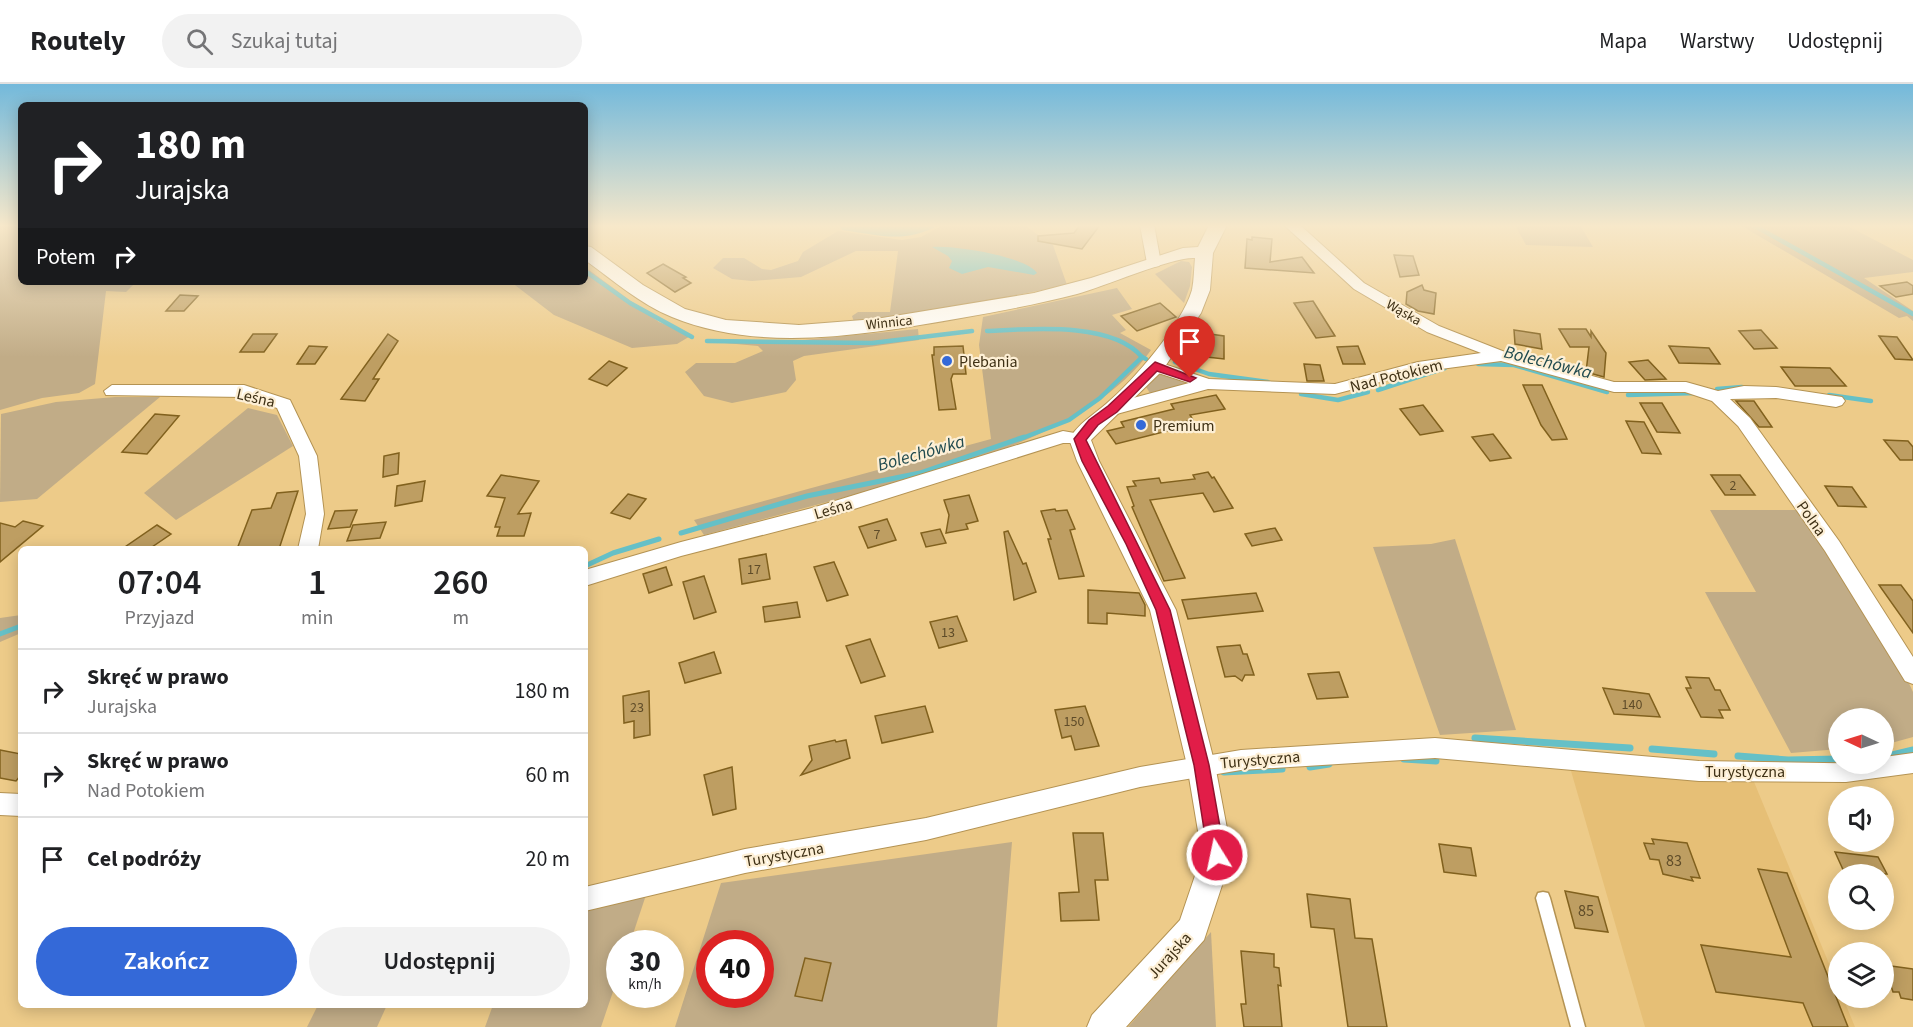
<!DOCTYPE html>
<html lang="pl">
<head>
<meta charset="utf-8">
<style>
  :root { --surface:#fff; --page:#f2f2f2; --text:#202124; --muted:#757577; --line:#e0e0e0; --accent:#3469d8 }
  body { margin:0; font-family:"Source Sans 3",sans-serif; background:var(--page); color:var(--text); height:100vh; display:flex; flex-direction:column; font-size:22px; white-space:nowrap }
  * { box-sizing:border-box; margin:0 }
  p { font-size:20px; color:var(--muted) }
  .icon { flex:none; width:33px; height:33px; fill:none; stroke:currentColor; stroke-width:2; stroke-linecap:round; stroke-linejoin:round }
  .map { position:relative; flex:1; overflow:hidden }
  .sheet { position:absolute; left:18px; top:462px; width:570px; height:462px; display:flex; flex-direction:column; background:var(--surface); border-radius:9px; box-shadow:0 3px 15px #0003 }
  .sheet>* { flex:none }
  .guide { position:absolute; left:18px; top:18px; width:570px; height:183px; border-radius:9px; box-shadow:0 3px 15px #0003; background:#202124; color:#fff; overflow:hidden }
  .needle { width:39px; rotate:274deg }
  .controls { position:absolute; left:1828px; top:624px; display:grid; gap:12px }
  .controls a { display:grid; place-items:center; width:66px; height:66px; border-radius:50%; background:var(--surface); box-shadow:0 3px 15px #0003; font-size:30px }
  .speed { position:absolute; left:606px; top:846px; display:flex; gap:12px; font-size:30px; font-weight:700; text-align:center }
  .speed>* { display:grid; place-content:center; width:78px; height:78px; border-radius:50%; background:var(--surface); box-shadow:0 3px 15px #0003; line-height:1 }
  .speed small { font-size:15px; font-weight:400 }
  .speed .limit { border:9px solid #d22; background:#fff; color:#111 }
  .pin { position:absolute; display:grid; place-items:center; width:51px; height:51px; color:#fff; margin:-62px -26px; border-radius:50% 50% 50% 0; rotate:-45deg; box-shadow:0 0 6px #0007 }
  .pin .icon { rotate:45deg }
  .me { position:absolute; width:66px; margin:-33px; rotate:350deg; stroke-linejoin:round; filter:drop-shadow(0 0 4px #0008) }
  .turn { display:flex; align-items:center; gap:21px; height:126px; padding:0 18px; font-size:27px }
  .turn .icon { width:78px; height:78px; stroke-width:2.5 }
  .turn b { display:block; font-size:42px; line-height:51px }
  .then { display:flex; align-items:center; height:57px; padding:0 18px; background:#0003; gap:12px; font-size:22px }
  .eta { display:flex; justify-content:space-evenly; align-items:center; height:102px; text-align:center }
  .eta b { font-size:36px; font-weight:600; line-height:42px }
  .cta { display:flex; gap:12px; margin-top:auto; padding:12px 18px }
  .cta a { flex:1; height:69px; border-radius:36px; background:var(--accent); color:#fff; font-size:24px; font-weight:600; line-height:69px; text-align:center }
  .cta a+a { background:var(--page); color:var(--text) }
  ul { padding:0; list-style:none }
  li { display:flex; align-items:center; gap:18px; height:84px; padding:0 18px; border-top:2px solid var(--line) }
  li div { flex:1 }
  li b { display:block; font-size:22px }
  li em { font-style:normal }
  header { display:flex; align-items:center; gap:36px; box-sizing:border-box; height:84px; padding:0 30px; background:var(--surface); border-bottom:2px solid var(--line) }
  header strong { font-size:28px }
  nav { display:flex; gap:33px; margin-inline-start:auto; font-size:21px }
  .search { width:420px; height:54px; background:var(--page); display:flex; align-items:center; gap:15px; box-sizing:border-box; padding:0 21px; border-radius:33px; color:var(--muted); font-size:22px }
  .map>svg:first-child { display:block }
  .built { fill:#e6bf76 }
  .green { fill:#c1ac87; fill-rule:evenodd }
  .water { fill:#65c0c7 }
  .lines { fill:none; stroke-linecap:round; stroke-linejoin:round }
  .stream-far2 { stroke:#65c0c7; stroke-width:4.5 }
  .stream-far1 { stroke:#65c0c7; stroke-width:5 }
  .stream { stroke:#65c0c7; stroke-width:7 }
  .building { fill:#be9e62; stroke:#81611e; stroke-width:1.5 }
  .service-casing { stroke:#b49353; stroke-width:3 }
  .minor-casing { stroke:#b49353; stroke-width:2 }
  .tertiary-casing { stroke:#b49353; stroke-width:2 }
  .service { fill:#fff; fill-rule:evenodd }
  .minor { fill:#fff; fill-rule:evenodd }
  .tertiary { fill:#fff; fill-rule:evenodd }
  .route { fill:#e11d48; stroke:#92132f; stroke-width:1.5 }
  .poi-dot { fill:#3469d8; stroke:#fdefd5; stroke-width:2 }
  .labels { text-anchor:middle; stroke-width:4.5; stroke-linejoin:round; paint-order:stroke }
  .far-street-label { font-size:14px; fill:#3f3116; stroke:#fdefd5 }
  .number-label { font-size:14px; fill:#5f4c29 }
  .poi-label { font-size:16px; fill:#3f3116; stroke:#fdefd5; text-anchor:start }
  .street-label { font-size:16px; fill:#3f3116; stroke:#fdefd5 }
  .near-number-label { font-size:16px; fill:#5f4c29 }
  .water-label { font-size:18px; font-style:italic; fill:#214b4f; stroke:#fdefd5 }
</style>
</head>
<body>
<header>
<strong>Routely</strong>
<div class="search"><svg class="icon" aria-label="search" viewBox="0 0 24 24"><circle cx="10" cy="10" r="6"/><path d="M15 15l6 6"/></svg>Szukaj tutaj</div>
<nav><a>Mapa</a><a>Warstwy</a><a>Udostępnij</a></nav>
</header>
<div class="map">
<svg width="1913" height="943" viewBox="0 0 1913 943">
  <rect width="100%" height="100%" fill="#edcb89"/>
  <polygon class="built" points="1569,680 1752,693 1839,904 1839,914 1843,914 1855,943 1645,943"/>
  <g class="green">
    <polygon points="0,141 21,141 21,198 136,198 126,208 106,207 95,300 79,309 42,314 0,326"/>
    <polygon points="943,141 1024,141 1053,161 1067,201 972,220 854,238 852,232 858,228 890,228 898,167 856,167 801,193 752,197 732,195 713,184 723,174 744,174 762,185 771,186 798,177 803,168 838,147 902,156 921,153"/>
    <polygon points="1515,141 1580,141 1593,163 1526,161"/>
    <polygon points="1740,141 1846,141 1913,176 1913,188 1864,194 1913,227 1913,237 1907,232 1899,234"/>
    <polygon points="1181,177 1189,178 1192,183 1190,202 1184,219 1155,190"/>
    <polygon points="585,183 659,238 692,251 677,260 632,264 554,231 511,198 585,198"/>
    <path d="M1117,204L1132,225L1112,231L1126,246L1120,249L1151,266C1092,350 948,385 853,411C804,424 754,438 704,451L694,436L991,355L979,261L983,233Z"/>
    <polygon points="918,245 919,256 804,272 793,277 796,296 786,308 732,319 704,312 685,288 696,279 735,279 763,267 758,262 725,259 726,255 782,258"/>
    <polygon points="1158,289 1184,297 1186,300 1150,309 1146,303"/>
    <polygon points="115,313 160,313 37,415 0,418 1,330 56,318"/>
    <polygon points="248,324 277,331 293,362 176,436 144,409"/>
    <polygon points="1710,426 1798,426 1907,595 1913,608 1913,653 1884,661 1884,634 1839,634 1839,665 1791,669 1705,508 1756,508"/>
    <polygon points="1455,455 1516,646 1440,651 1373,463 1431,460"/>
    <polygon points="21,531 21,549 0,558 0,534"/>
    <path d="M1012,758L997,943H675L721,799ZM710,860H760V910H710Z"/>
    <polygon points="647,808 630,859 620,860 619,890 601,943 485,943 493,921 585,921 585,825"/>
    <polygon points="1211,848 1216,943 1128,943"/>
    <polygon points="318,921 387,921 377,943 307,943"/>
  </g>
  <g class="water">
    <path d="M839,141H939C904,160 880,151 842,146Z"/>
    <path d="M932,163C953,161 1025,172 1037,189L1034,191L988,183L962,190L949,184L952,177L948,172Z"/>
  </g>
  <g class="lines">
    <g class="stream-far2">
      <polyline points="1753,141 1913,230"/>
      <polyline points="585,187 630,219 692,253"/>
      <path d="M987,247C1029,245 1112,237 1142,273"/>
      <polyline points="707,257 872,259 972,247"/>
      <polyline points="1175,278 1209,290 1268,298"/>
      <polyline points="1478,280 1514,281 1607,308"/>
      <polyline points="1717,305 1742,303"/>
      <polyline points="1378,306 1445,284"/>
      <polyline points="1301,310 1338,316 1368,308"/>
      <polyline points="1628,311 1696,309"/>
      <polyline points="1829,311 1871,317"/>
      <polyline points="1020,355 1069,336 1100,314 1142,273 1146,275"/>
    </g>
    <g class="stream-far1">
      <polyline points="681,449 807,412 920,389 1024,353"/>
      <polyline points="585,482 613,469 659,455"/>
      <polyline points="0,550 21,542"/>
    </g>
    <g class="stream">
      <polyline points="1475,654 1630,664"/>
      <polyline points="1652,665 1714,670"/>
      <polyline points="1738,672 1788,676 1839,675"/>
      <polyline points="1884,673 1913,666"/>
      <polyline points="1404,675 1436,677"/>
      <polyline points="1310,683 1329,680"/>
      <polyline points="1224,688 1282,685"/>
    </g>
  </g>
  <g class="building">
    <polygon points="1080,141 1100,141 1082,165 1038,157 1038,152 1074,149"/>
    <polygon points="1252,153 1272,155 1270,178 1302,173 1314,189 1245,184 1247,155 1252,156"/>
    <polygon points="1394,171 1413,172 1419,191 1400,193"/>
    <polygon points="663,180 686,193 683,194 691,199 675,208 647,189"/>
    <polygon points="1907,198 1913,202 1913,210 1896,213 1880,202"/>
    <polygon points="1422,201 1424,206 1436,209 1434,230 1418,227 1406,220 1407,208"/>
    <polygon points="180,211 198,212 184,227 166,227"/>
    <polygon points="1313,217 1335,252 1316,254 1294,219"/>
    <polygon points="1160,219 1176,233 1137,247 1121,232"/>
    <polygon points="1559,245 1586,245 1591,253 1591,247 1606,269 1604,293 1586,288 1589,263 1570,263"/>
    <polygon points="1514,246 1540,250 1542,265 1515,260"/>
    <polygon points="1761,246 1777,264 1754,265 1739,247"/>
    <polygon points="253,250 277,250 264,268 240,268"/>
    <polygon points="388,250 398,257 373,295 379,295 365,317 341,315"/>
    <polygon points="1210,250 1224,252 1224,275 1207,273"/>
    <polygon points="1879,252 1897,253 1913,276 1895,275"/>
    <polygon points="309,262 327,263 315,280 297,280"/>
    <polygon points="963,262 966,290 953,290 951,295 956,325 939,326 932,271 934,271 934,263"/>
    <polygon points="1358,262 1365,280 1343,280 1337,263"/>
    <polygon points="1669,262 1709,264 1720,280 1679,279"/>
    <polygon points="1648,276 1666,295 1645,296 1629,278"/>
    <polygon points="609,277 627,284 607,302 589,295"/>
    <polygon points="1304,280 1320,281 1324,297 1307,297"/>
    <polygon points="1781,283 1830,284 1846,302 1795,302"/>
    <polygon points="1523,301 1542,301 1567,355 1552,356 1541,341"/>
    <polygon points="1216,311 1225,325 1190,331 1193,336 1168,341 1171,346 1116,360 1107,347 1124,343 1121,338 1174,325 1171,320"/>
    <polygon points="1736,317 1754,317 1772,343 1759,343"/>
    <polygon points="1640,319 1662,319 1680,349 1657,348"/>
    <polygon points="1423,321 1443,347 1420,351 1400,325"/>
    <polygon points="155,330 179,332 147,370 122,368"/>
    <polygon points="1626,337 1644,338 1661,370 1642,369"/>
    <polygon points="1493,350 1511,374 1490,377 1472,353"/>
    <polygon points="1884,356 1908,357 1913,363 1913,376 1900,376"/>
    <polygon points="399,369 398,390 383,393 384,372"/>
    <polygon points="1208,388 1212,394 1214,393 1233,424 1214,428 1203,409 1150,416 1185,494 1164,497 1132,423 1134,422 1127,403 1136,402 1133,397 1159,394 1161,399 1195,395 1193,391"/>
    <polygon points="501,391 539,397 518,430 531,429 524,452 497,452 500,443 495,443 505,414 487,412"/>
    <polygon points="1711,391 1740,391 1755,411 1725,411"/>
    <polygon points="425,397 422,417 395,422 397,402"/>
    <polygon points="1825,402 1852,403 1866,423 1838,422"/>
    <polygon points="298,407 279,465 237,465 252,426 271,424 277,409"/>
    <polygon points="628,410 646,415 630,435 611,429"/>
    <polygon points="969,411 978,437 966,440 968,445 946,449 949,431 944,416"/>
    <polygon points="1055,425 1056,427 1067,426 1075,445 1070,446 1084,492 1059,495 1048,455 1051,455 1041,427"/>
    <polygon points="357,426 350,443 328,445 335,427"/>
    <polygon points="887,435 896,456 868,464 859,443"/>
    <polygon points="23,437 43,442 0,478 0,439 15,443"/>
    <polygon points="386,438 380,454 347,457 353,441"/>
    <polygon points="157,441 171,450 149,465 122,465"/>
    <polygon points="1275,444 1282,456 1252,462 1245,450"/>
    <polygon points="940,445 946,459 926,463 921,449"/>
    <polygon points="1008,447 1023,480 1026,479 1036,508 1014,516 1004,448"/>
    <polygon points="766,470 770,495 742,500 739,475"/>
    <polygon points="834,478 848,511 827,517 814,483"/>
    <polygon points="666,483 672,501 649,509 643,490"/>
    <polygon points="704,492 716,528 694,535 683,498"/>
    <polygon points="1879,501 1901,501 1913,517 1913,549"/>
    <polygon points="1088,506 1139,509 1145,521 1145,532 1107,529 1107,540 1088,539"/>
    <polygon points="1256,509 1263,527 1188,535 1182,516"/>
    <polygon points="797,518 800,533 765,538 763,523"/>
    <polygon points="957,532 967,557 939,564 930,538"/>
    <polygon points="870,555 885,592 861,599 846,562"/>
    <polygon points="1240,561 1243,570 1247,570 1254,591 1245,591 1242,597 1235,592 1225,593 1217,563"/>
    <polygon points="714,568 721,589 685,599 679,579"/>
    <polygon points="1339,588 1348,613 1317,615 1308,590"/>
    <polygon points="1686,593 1709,594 1715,606 1720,606 1730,626 1719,626 1723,634 1701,633 1686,604 1691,604"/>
    <polygon points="1603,604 1649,610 1660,633 1614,630"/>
    <polygon points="649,607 650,651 634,654 634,637 624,639 623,612"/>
    <polygon points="925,622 933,648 882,659 875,632"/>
    <polygon points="1085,622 1099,662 1075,666 1071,652 1062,654 1055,626"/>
    <polygon points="835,656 836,658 846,656 850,674 801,691 812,676 809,662"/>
    <polygon points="0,666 21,670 21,691 16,697 0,694"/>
    <polygon points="732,683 736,725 713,731 704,691"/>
    <polygon points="1073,749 1103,749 1108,796 1095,796 1099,836 1061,837 1059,809 1079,808"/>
    <polygon points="1652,755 1687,759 1700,794 1691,793 1693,797 1663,790 1659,776 1650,775 1644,759 1654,760"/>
    <polygon points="1439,760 1471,764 1476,792 1444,788"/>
    <polygon points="1835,768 1878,773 1887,790 1845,790"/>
    <polygon points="1758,785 1787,789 1848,943 1813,943 1803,919 1716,908 1701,861 1791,873"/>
    <polygon points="1565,807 1598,813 1608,848 1575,844"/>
    <polygon points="1307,810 1350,815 1355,854 1372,855 1387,943 1348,943 1334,845 1311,843"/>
    <polygon points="1241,867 1274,870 1274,883 1279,884 1281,902 1278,901 1282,943 1244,943 1241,920 1246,920"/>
    <polygon points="805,874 831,879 822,917 795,912"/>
    <polygon points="1884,881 1913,885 1913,916 1901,914 1899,908 1893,908"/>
  </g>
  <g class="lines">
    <g class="service-casing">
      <polygon id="service" points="1543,808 1548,809 1550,814 1585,943 1571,943 1536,814 1538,809"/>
    </g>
    <g class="minor-casing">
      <g id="minor">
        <polygon points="1140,141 1154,141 1161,179 1159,182 1154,183 1147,179"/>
        <polygon points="1284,141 1300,141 1364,199 1439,242 1505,268 1614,298 1686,298 1718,307 1744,302 1776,303 1842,313 1845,317 1842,321 1836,323 1776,314 1730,315 1750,334 1839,457 1913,573 1913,600 1905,597 1825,467 1738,342 1712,317 1685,308 1614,308 1501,277 1418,288 1335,310 1208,305 1113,331 1107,329 1104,325 1107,321 1189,299 1149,286 1147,282 1155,277 1209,295 1335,300 1418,278 1481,269 1427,248 1354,205"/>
        <polygon points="112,301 244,301 290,316 317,372 324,430 318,465 298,465 306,430 299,372 277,324 243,313 106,311 104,307"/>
        <polygon points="1063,347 1086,351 1089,355 1086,359 1063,359 813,438 681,472 585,502 585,486 681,458 812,424"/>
        <polygon points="1435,654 1699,677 1884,680 1884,673 1913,669 1913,689 1846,698 1699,697 1435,674 1241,686 1140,703 926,756 745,789 585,827 585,803 745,765 926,734 1140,683 1241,666"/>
        <polygon points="0,709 21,710 21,732 0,731"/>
      </g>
    </g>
    <g class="tertiary-casing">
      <path id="tertiary" d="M1209,141H1227L1213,169L1210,206L1201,229L1162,287L1091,356L1099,377L1176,526L1215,681L1232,771L1204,856L1126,943H1087L1092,931L1180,836L1202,771L1187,681L1150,526L1077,377L1069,355C1079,339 1092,332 1106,320C1133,297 1182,241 1192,206C1194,196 1194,184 1195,174C1174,172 1103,203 1077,210C1039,220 1000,227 961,234C869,250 762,270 672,233C640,220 613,196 585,176V162L591,163L643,201L685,225L726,236L799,241L876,235L1034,209L1091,194L1183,164L1198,163Z"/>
    </g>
    <use href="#service" class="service"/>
    <use href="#minor" class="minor"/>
    <use href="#tertiary" class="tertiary"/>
  </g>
  <linearGradient id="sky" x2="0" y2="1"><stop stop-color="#73b9db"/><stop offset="0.52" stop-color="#f7e8ca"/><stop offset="1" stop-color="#f7e8ca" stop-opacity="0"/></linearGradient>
  <rect width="1913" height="273" fill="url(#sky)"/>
  <polygon class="route" points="1155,278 1196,294 1190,298 1157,287 1117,328 1098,341 1086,356 1170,526 1209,681 1225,771 1223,777 1217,779 1211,777 1208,771 1194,681 1156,526 1126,460 1082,377 1074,355 1089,336 1108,322"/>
  <g class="poi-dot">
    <circle cx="947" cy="277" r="6"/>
    <circle cx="1141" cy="341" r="6"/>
  </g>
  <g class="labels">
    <g class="far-street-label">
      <text transform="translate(1404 228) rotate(30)" y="5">Wąska</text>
      <text transform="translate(889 238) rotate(-6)" y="5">Winnica</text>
    </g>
    <g class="number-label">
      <text x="1733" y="406">2</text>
      <text x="877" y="455">7</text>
      <text x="754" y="490">17</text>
      <text x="948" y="553">13</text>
      <text x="1632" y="625">140</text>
      <text x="637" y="628">23</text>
      <text x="1074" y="642">150</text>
    </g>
    <g class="poi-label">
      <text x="959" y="283">Plebania</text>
      <text x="1153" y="347">Premium</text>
    </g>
    <g class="street-label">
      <text transform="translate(1396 291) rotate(-14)" y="6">Nad Potokiem</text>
      <text transform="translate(256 313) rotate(13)" y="6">Leśna</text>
      <text transform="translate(833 424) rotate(-17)" y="6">Leśna</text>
      <text transform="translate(1812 434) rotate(55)" y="6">Polna</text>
      <text transform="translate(1260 675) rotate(-5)" y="6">Turystyczna</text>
      <text x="1745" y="693">Turystyczna</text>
      <text transform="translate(784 770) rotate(-10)" y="6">Turystyczna</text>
      <text transform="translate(1169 871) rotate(-48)" y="6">Jurajska</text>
    </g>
    <g class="near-number-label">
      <text x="1674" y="782">83</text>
      <text x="1586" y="832">85</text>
    </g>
    <g class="water-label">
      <text transform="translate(1548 278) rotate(14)" y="6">Bolechówka</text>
      <text transform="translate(921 369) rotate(-16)" y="6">Bolechówka</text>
    </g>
  </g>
</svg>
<div class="controls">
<a><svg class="needle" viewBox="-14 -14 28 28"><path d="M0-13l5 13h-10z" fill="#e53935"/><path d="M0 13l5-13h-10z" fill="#757577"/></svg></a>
<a><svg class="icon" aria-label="sound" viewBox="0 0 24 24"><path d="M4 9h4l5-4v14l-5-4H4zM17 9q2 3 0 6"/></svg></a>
<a><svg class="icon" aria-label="search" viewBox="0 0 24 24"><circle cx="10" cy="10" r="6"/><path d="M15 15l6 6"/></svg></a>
<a><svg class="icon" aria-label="layers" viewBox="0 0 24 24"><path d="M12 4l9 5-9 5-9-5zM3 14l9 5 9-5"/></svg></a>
</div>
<div class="speed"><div>30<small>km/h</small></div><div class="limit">40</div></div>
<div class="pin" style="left:1190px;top:294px;background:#d93025"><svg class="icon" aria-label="arrive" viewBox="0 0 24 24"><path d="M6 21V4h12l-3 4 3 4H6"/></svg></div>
<svg class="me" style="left:1217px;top:771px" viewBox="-20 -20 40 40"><circle r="17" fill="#e11d48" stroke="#fff" stroke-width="3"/><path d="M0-11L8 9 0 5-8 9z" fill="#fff"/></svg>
<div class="guide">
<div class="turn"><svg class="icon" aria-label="right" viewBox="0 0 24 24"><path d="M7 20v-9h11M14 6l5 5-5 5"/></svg><div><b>180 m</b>Jurajska</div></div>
<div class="then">Potem<svg class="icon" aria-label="right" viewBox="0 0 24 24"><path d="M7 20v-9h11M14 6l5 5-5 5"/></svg></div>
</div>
<section class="sheet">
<div class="eta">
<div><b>07:04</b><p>Przyjazd</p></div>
<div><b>1</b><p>min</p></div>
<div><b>260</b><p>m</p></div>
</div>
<ul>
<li><svg class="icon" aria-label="right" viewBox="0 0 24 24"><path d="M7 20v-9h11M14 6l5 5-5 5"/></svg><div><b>Skręć w prawo</b><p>Jurajska</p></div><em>180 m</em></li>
<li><svg class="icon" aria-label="right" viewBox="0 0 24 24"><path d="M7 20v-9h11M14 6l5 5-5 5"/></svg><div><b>Skręć w prawo</b><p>Nad Potokiem</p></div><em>60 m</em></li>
<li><svg class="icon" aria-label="arrive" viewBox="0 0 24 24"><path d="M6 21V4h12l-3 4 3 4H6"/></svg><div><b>Cel podróży</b></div><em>20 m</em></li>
</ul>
<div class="cta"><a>Zakończ</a><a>Udostępnij</a></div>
</section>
</div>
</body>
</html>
